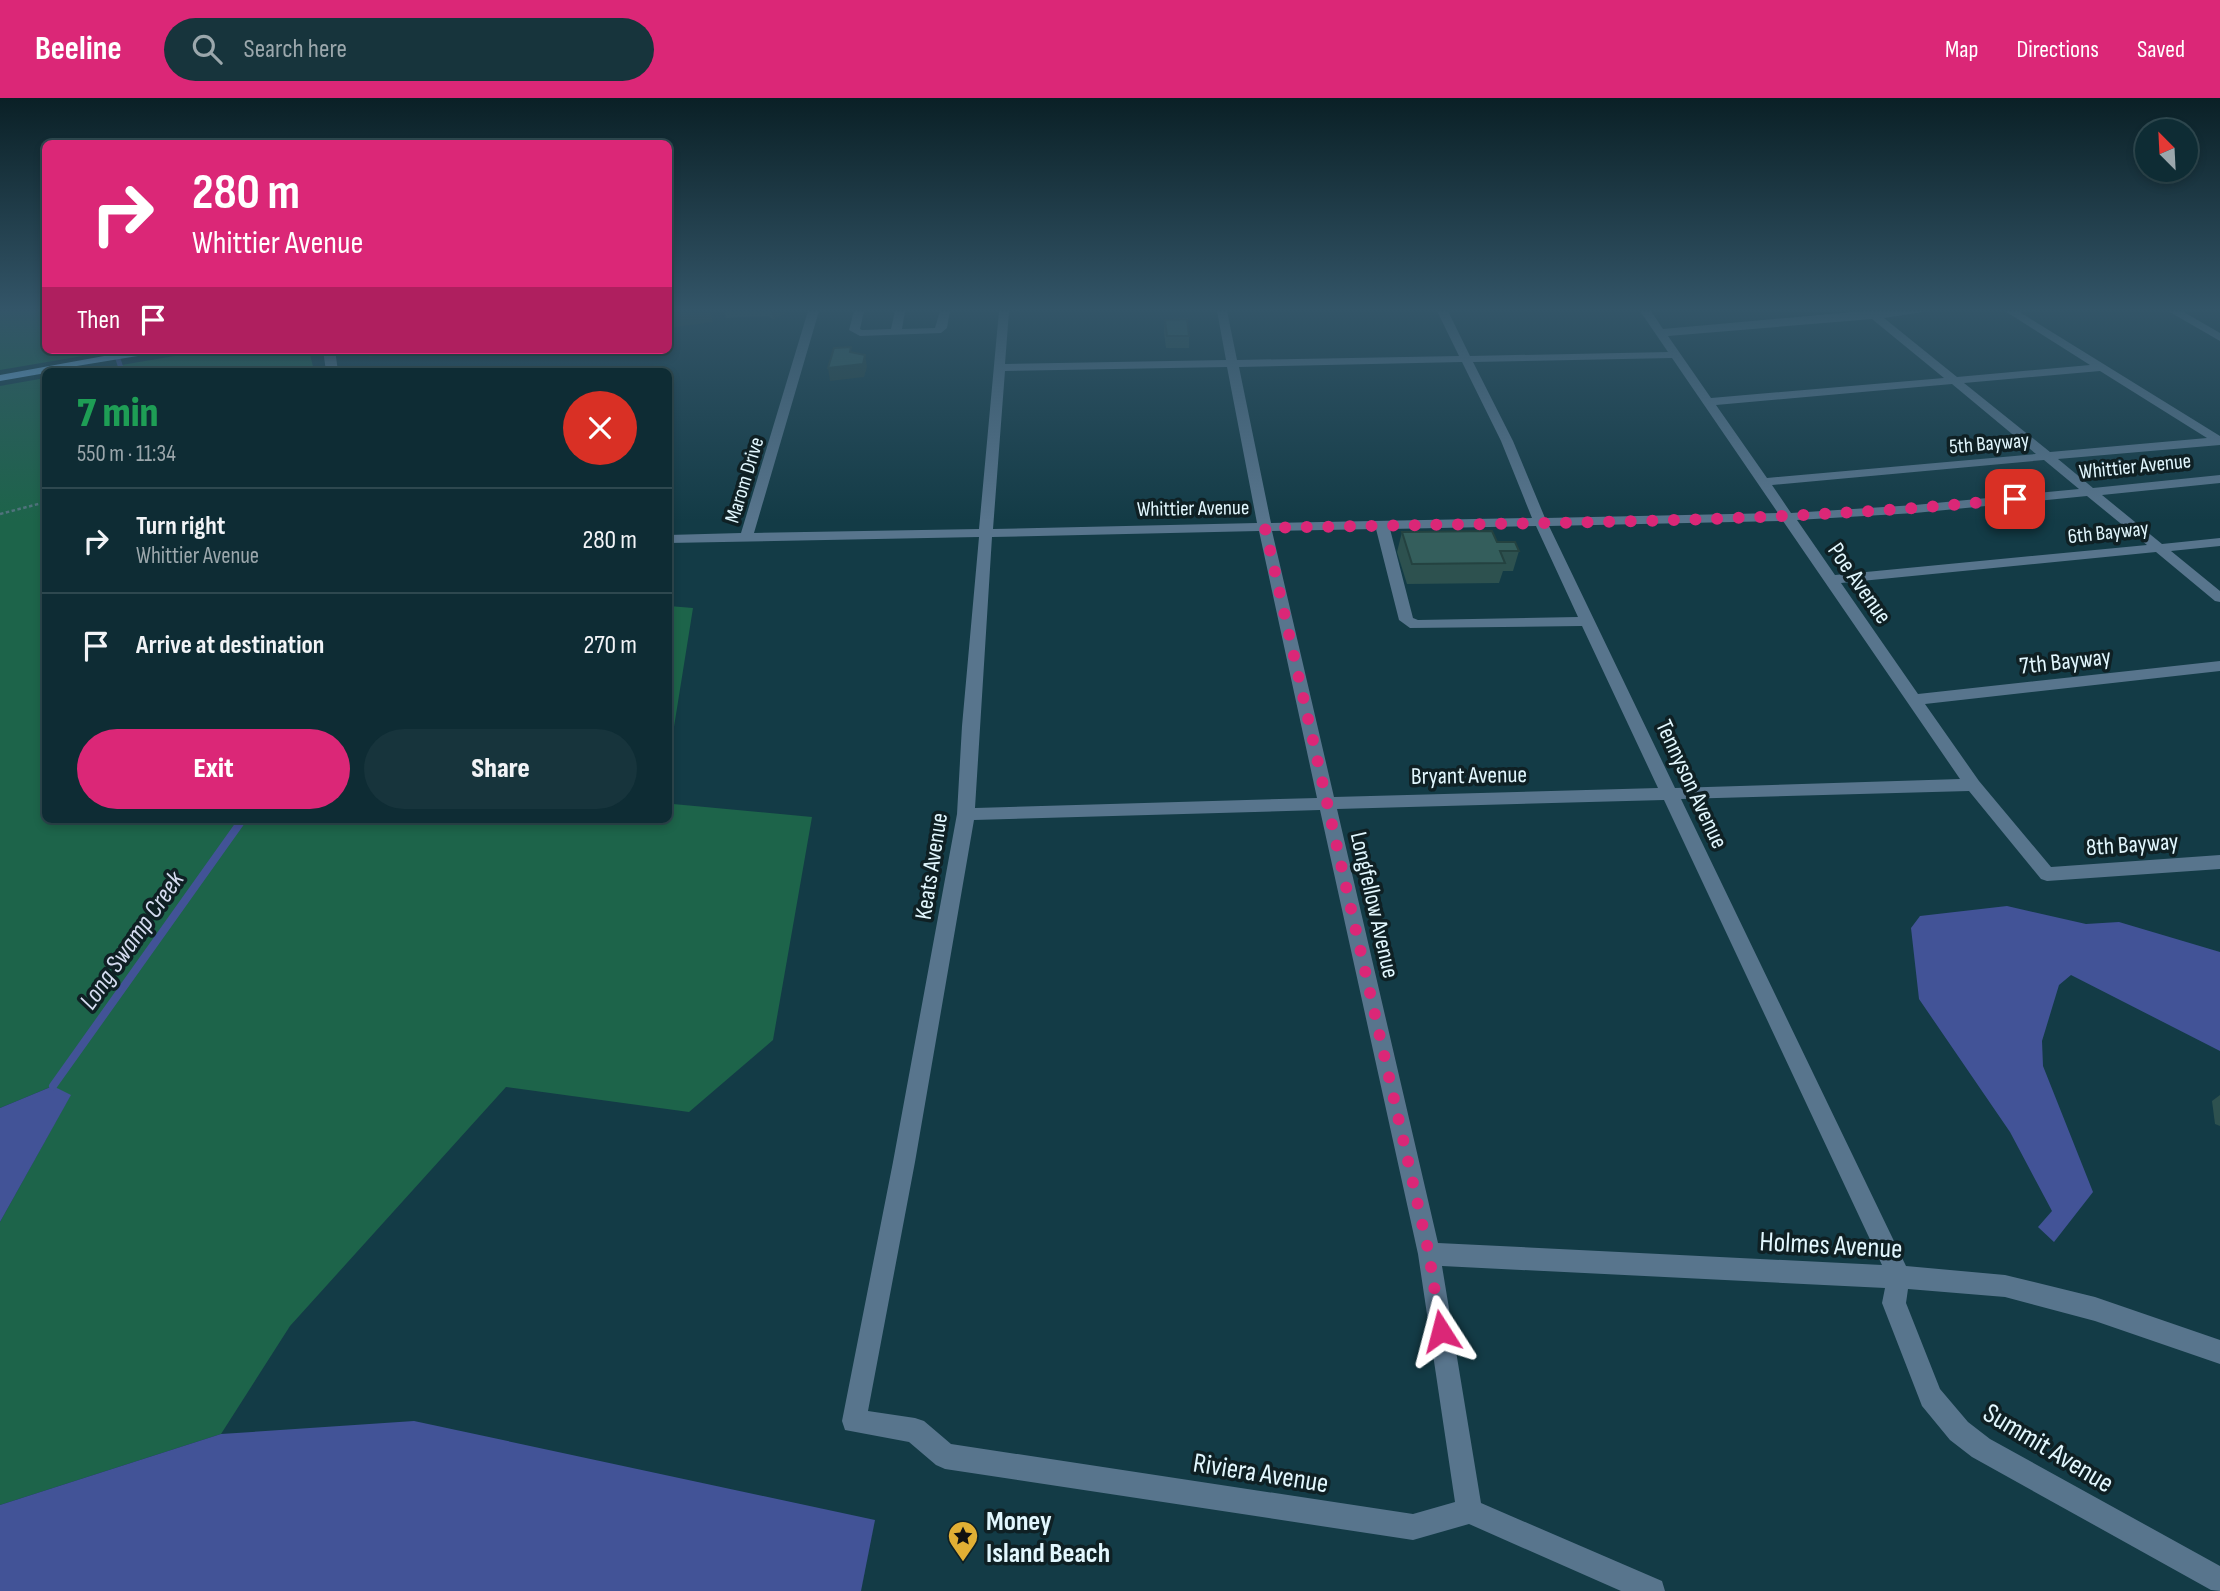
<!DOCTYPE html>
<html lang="en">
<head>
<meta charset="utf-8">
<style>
  :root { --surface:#0e2c34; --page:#17343c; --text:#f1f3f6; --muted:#9ba7ac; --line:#2e484f; --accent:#db2777 }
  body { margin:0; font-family:"Sofia Sans Condensed",sans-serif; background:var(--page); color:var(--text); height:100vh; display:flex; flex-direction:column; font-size:26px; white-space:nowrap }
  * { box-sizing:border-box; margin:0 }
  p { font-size:23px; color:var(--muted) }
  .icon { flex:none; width:38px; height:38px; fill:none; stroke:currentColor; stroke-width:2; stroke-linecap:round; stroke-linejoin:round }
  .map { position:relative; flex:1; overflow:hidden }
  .sheet { position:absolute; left:42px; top:270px; width:630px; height:455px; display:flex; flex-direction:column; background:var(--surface); border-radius:10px; box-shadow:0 4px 10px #0003,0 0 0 2px var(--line) }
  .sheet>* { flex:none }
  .banner { position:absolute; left:42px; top:42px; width:630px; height:214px; border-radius:10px; box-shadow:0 4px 10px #0003,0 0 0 2px var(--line); background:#db2777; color:#fff; overflow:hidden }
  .needle { width:46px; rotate:336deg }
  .controls { position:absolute; left:2135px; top:21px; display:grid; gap:14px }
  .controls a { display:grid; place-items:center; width:63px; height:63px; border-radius:50%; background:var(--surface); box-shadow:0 4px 10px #0003,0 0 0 2px var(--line); font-size:35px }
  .pin { position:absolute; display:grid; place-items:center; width:60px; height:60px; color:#fff; margin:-30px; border-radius:14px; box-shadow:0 4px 10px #0006 }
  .me { position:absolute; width:77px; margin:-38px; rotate:351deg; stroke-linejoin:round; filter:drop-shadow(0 0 5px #0008) }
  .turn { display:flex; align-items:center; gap:24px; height:147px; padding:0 35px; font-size:32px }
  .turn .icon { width:91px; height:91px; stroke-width:2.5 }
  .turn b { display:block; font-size:49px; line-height:60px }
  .then { display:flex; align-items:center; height:66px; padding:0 35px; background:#0003; gap:14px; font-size:26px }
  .round { display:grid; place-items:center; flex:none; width:74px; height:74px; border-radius:37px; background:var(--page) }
  .summary { display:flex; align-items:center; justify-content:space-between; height:119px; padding:0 35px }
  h1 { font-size:42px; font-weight:800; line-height:52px; color:#1e9e55 }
  .primary-button { display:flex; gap:14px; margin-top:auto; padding:14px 35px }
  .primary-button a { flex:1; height:80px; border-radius:42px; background:var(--accent); color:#fff; font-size:28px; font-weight:800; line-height:80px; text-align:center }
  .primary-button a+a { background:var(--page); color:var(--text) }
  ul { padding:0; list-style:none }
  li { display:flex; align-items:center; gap:21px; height:105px; padding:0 35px; border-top:2px solid var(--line) }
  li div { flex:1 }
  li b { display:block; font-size:26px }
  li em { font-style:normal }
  header { display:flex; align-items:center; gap:42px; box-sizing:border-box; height:98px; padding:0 35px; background:var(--accent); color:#fff }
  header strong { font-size:33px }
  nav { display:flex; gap:38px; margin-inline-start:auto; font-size:24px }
  .search { width:490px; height:63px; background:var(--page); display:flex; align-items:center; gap:18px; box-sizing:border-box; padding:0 24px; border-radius:38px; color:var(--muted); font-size:26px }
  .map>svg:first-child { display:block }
  .green { fill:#1d644a }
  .water { fill:#425397 }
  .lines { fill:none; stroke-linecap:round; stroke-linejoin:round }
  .stream-far1 { stroke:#425397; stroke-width:5 }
  .stream { stroke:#425397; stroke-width:8 }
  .path { stroke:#51747d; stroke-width:2.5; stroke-dasharray:3.5 2.5; stroke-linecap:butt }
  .minor { fill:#58758d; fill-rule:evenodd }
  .major { fill:#77b3e4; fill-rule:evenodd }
  .wall { fill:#2d514f }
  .shaded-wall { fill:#244240 }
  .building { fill:#345e5c; stroke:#244240; stroke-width:2 }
  .route { stroke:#db2777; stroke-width:12; stroke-dasharray:0 21.6 }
  .labels { text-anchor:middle; stroke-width:7; stroke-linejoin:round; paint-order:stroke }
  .far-street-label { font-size:21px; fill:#e2f7fe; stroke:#0f2024 }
  .street-label { font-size:24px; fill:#e2f7fe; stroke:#0f2024 }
  .water-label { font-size:26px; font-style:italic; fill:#d5dcf0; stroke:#0f2024 }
  .near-street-label { font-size:28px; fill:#e2f7fe; stroke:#0f2024 }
  .near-poi-label { font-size:28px; font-weight:bold; fill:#e2f7fe; stroke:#0f2024; text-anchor:start }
</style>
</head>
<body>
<header>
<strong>Beeline</strong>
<div class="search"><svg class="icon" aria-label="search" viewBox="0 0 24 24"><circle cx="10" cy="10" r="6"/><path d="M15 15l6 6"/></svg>Search here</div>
<nav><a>Map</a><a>Directions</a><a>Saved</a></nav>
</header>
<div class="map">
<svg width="2220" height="1493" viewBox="0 0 2220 1493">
  <rect width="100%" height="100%" fill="#133b46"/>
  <g class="green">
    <polygon points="0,213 45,213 46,252 118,252 0,272"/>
    <polygon points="210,252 309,252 314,273 86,273"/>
    <polygon points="45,280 46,721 668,721 669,508 693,510 673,635 673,706 812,719 773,942 689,1014 506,989 290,1228 221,1336 0,1407 0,1124 70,998 53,988 0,1010 0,288"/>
  </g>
  <g class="water">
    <polygon points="2007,808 2086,826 2119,824 2220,854 2220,953 2071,877 2059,887 2042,943 2043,968 2093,1094 2054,1144 2038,1129 2052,1113 2010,1034 1919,901 1911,830 1920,818"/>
    <polygon points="53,988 71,997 0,1124 0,1010"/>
    <polygon points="414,1323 875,1422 861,1493 0,1493 0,1407 221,1336"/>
  </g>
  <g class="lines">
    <polyline class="stream-far1" points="115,252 122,273"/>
    <polyline class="stream" points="53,988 243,721"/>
    <polyline class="path" points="0,416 46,404"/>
    <g class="minor">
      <path d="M808,213H819L754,435L979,431L999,213H1009L1005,266L1226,262L1217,213H1227L1237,262L1459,258L1437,213H1448L1470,258L1668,254L1640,213H1651L1663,231L1864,213H1929L1884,220L1957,279L2090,267L2005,213H2018L2220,338V347L2058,361L2093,390L2220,377V385L2102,397L2162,446L2220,440V448L2171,453L2220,493V504L2215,503L2156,454L1841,485L1918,596L2220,563V573L1925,606L1979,683L2051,769L2220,757V771L2047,783L2041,781L1969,693L1681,701L1906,1168L2005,1177L2095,1199L2220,1242V1266L2095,1223L2005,1199L1908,1191L1906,1205L1940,1291L1968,1324L1990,1341L2220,1468V1493L2211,1492L1972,1359L1950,1342L1922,1308L1882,1205L1885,1190L1442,1168L1481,1405L1662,1483L1665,1493H1621L1469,1426L1413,1442L945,1371L936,1367L909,1344L845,1332L842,1323L893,1064L957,716L962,628L979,439L668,445V437L741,435ZM1872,221L1944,280L1711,300L1668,238ZM1672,260L1778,415L1545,420L1513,343L1473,264ZM1462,264L1501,343L1532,420L1271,425L1239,269ZM1227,269L1257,425L993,431L1005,273ZM2100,273L2207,340L2050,354L1964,285ZM1952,286L2036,356L1767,380L1716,307ZM2044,362L2079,391L1915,407L1791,415L1772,387ZM2087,398L2147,447L1835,477L1797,422L1915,415ZM1783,423L1960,681L1675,690L1549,428ZM1536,428L1578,519L1418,522L1413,520L1390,431ZM1376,431L1399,522L1410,530L1582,528L1658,690L1334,699L1272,433ZM1259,433L1317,700L975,710L992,439ZM1664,702L1882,1167L1438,1145L1337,711ZM1320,712L1418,1156L1455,1404L1413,1416L951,1346L924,1323L915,1320L868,1313L915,1064L974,722Z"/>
      <polygon points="854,213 864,213 860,231 862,232 891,231 895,213 905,213 902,231 935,230 940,213 950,213 947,230 941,235 860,238 849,232"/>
      <polygon points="2168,213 2182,213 2220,235 2220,243"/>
      <polygon points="323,252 335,252 338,273 326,273"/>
    </g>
    <polygon class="major" points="137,252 162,252 156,255 46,273 46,275 0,283 0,277"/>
  </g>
  <g class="wall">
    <polygon points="725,214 783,214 784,216 773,221 768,218 726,220"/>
    <polygon points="1165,222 1189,238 1189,250 1166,250 1164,234"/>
    <polygon points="1402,434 1497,444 1519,453 1513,473 1503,473 1499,485 1407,486 1397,454"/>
    <polygon points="2220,997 2220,1028 2215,1026 2212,1003"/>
  </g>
  <g class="shaded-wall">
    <polygon points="668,214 710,214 713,224 668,230"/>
    <polygon points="772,214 783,214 784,216 773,221"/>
    <polygon points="365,252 412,252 369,259"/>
    <polygon points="865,257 867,269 864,279 830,283 828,270"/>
  </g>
  <g class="building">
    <polygon points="1187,221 1189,238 1167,238 1165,222"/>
    <polygon points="851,249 850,254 865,257 863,266 828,270 834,250"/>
    <polygon points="1492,433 1497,444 1515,444 1519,453 1500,453 1505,465 1412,466 1402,434"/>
  </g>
  <linearGradient id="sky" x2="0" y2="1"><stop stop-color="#0a2026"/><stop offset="0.5" stop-color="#335568"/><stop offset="1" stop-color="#335568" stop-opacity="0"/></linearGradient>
  <rect width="2220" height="423" fill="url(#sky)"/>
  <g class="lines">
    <path class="route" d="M1441,1233L1429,1156L1265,430C1515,424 1766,427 2015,401"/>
  </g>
  <defs>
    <g id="sight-pin" transform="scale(1.575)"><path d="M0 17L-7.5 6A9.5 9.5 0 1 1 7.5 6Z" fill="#e1af34" stroke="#0f2024"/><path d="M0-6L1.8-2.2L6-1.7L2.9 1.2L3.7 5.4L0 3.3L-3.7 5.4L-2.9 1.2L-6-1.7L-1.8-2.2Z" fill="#111"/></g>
  </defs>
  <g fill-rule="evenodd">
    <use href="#sight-pin" x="963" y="1438"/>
  </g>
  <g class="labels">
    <g class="far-street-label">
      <text transform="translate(1989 345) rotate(-5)" y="7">5th Bayway</text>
      <text transform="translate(2135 368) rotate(-6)" y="7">Whittier Avenue</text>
      <text transform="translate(744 382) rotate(-73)" y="7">Marom Drive</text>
      <text transform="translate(1193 410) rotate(-1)" y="7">Whittier Avenue</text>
      <text transform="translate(2108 434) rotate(-6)" y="7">6th Bayway</text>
    </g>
    <g class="street-label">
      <text transform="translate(1860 485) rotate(55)" y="8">Poe Avenue</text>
      <text transform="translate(2065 563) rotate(-6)" y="8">7th Bayway</text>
      <text transform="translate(1469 677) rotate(-1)" y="8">Bryant Avenue</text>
      <text transform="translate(1692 686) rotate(65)" y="8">Tennyson Avenue</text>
      <text transform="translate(2132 746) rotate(-4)" y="8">8th Bayway</text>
      <text transform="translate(931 768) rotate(-81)" y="8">Keats Avenue</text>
      <text transform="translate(1375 807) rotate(77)" y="8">Longfellow Avenue</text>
    </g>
    <g class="water-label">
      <text transform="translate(131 842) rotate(-55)" y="9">Long Swamp Creek</text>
    </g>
    <g class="near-street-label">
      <text transform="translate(1831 1146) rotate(3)" y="10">Holmes Avenue</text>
      <text transform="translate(2049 1349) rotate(31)" y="10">Summit Avenue</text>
      <text transform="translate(1261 1374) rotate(9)" y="10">Riviera Avenue</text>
    </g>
    <g class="near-poi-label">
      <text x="986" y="1432">Money<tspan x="986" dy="32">Island Beach</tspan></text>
    </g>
  </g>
</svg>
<div class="controls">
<a><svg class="needle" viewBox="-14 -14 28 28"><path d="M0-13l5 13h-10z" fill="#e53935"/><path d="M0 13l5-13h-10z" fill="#9ba7ac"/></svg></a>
</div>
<div class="pin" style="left:2015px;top:401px;background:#d93025"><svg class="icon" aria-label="arrive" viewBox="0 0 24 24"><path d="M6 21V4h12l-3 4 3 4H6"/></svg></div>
<svg class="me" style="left:1441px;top:1233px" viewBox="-20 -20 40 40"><path d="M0-17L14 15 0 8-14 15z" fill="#db2777" stroke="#fff" stroke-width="4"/></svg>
<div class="banner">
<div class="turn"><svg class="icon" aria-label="right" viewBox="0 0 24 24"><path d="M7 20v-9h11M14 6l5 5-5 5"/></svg><div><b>280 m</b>Whittier Avenue</div></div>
<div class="then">Then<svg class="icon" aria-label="arrive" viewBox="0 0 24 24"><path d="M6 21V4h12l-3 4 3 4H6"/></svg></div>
</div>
<section class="sheet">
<div class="summary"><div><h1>7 min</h1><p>550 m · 11:34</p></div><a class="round" style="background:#d93025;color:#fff"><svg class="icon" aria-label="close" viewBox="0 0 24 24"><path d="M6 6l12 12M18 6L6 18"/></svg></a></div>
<ul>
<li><svg class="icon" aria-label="right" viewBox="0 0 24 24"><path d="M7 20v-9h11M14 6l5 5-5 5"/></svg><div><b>Turn right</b><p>Whittier Avenue</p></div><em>280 m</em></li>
<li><svg class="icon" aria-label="arrive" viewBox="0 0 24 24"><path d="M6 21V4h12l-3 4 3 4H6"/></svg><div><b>Arrive at destination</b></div><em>270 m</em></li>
</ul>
<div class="primary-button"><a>Exit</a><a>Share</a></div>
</section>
</div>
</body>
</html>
